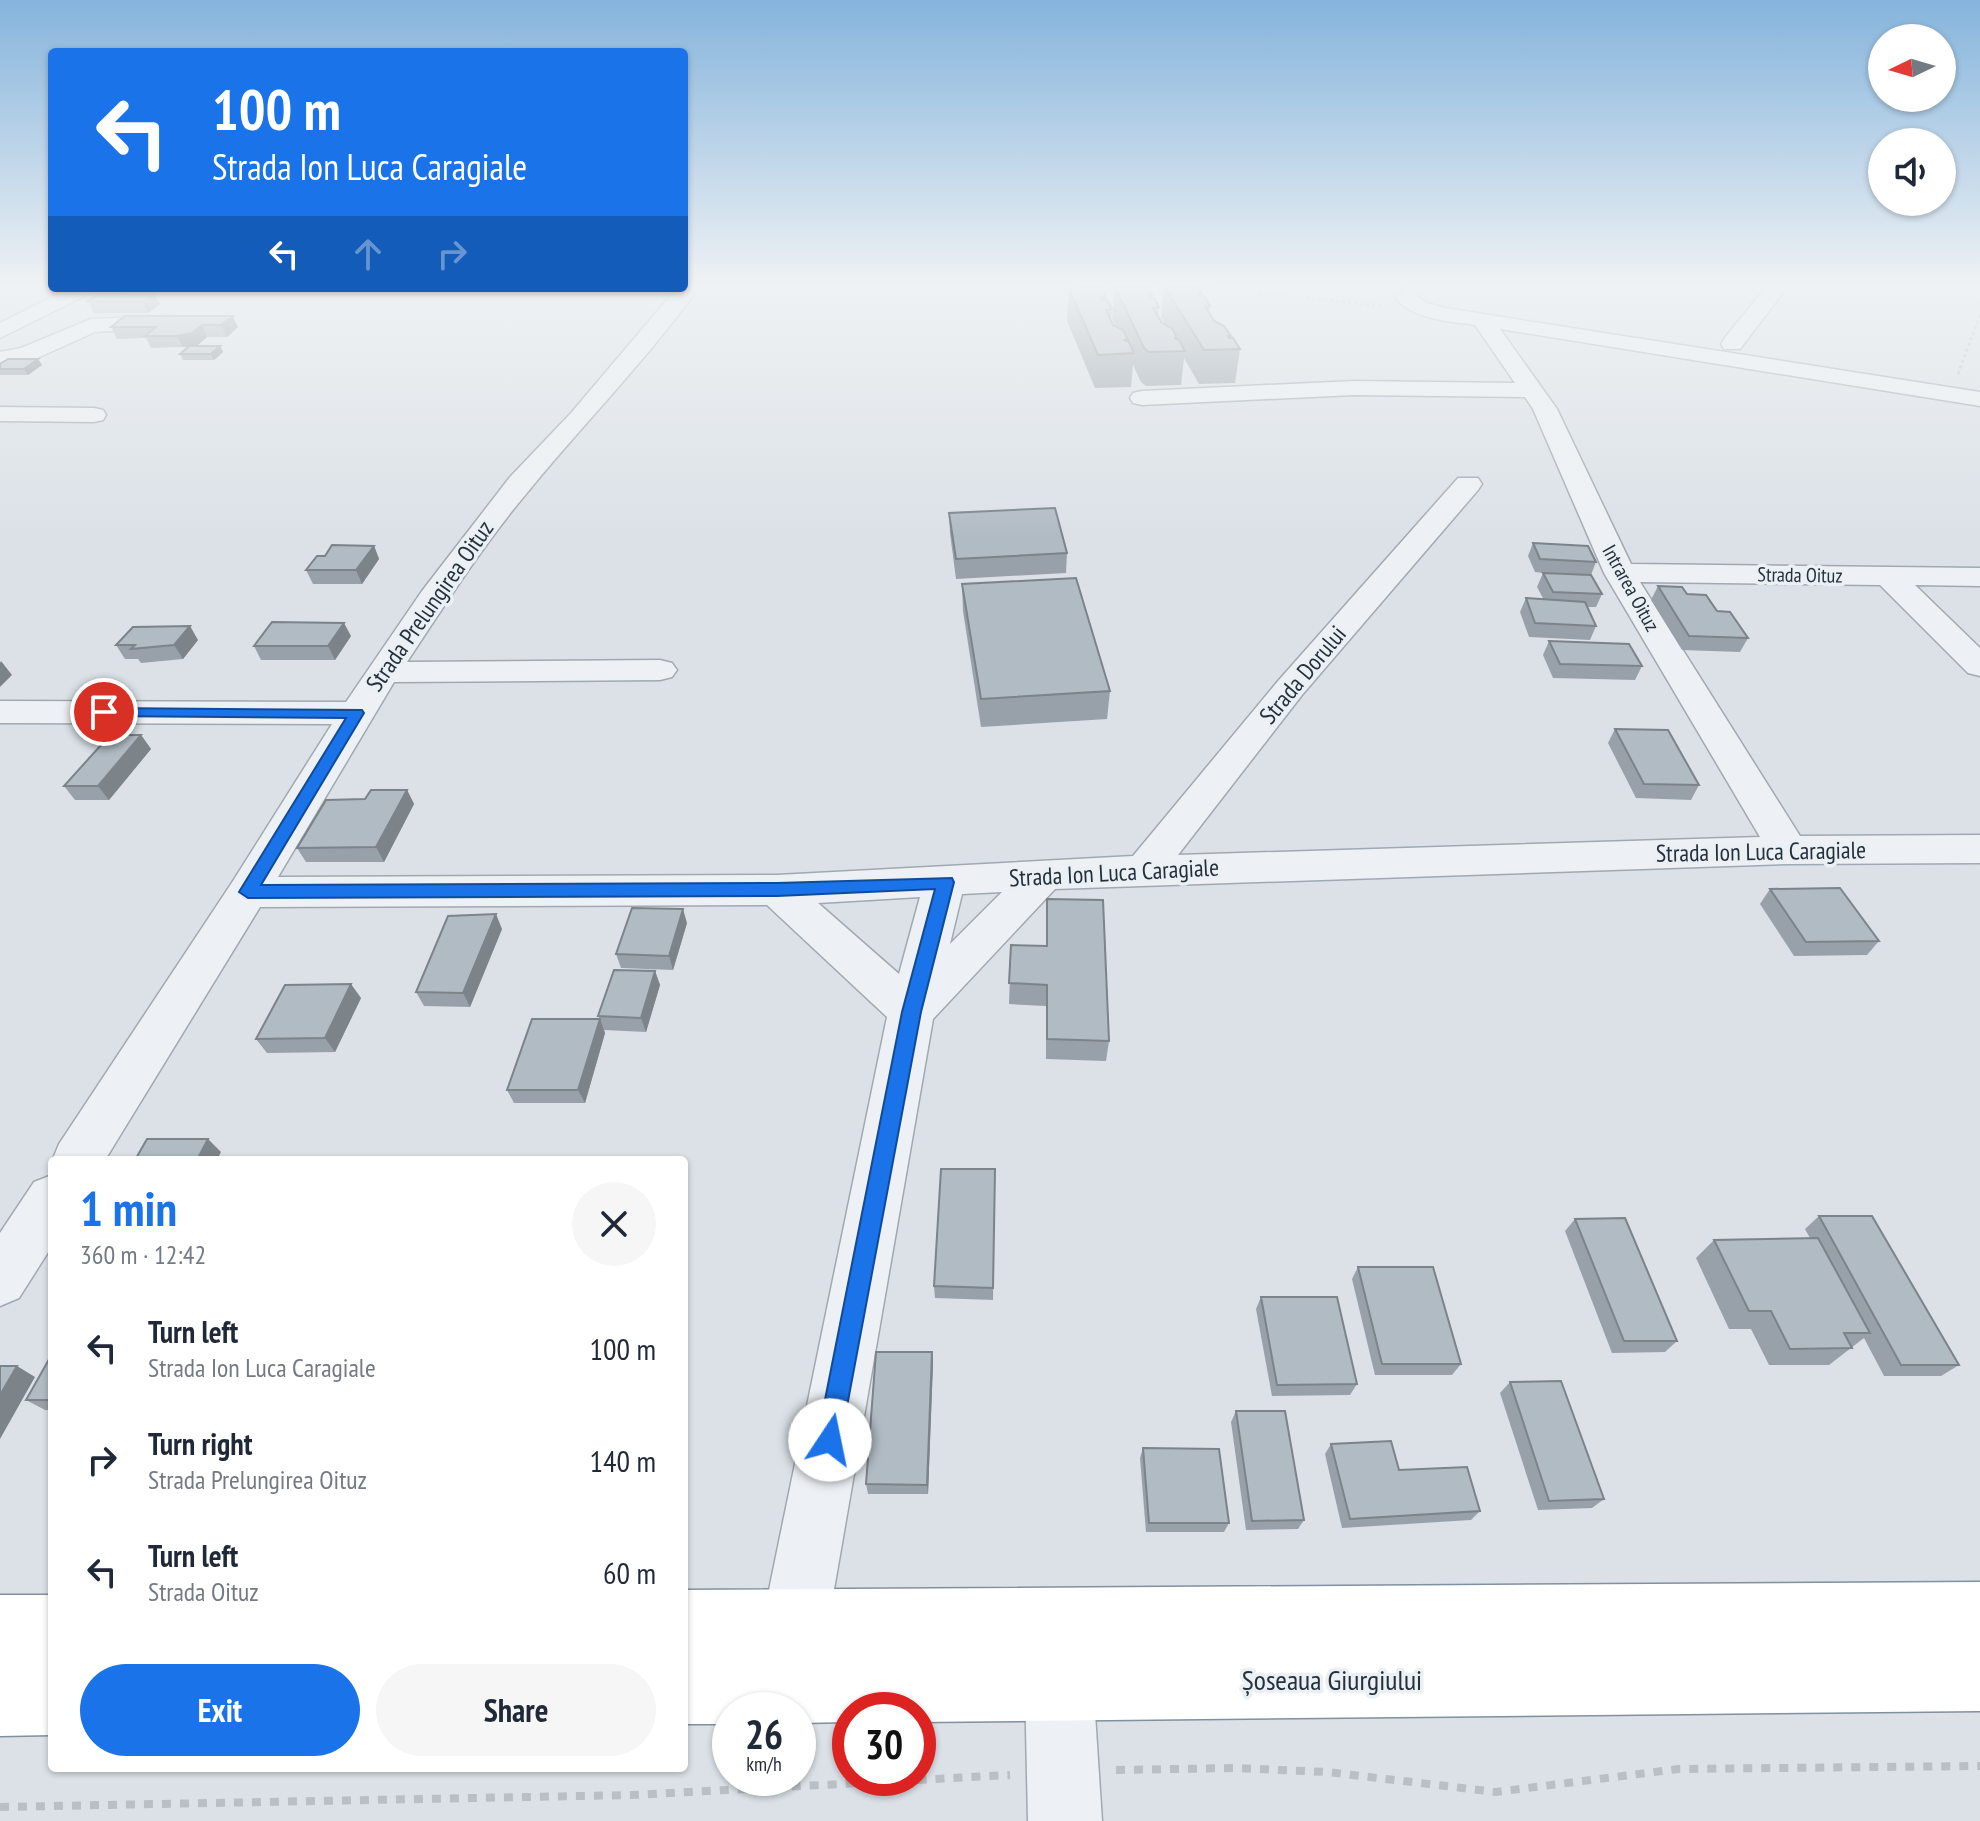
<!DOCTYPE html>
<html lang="en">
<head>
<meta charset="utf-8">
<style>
  :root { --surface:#fff; --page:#f6f6f7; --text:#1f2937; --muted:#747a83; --accent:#1a73e8 }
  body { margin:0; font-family:"PT Sans Narrow",sans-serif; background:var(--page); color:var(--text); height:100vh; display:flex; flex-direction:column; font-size:30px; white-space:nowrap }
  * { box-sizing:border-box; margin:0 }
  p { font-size:26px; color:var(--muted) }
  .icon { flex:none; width:44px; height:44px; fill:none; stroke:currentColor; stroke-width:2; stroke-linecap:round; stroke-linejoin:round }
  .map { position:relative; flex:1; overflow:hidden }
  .details { position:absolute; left:48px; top:1156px; width:640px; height:616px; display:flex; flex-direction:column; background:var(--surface); border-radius:8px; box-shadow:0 2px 6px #0004 }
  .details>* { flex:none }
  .banner { position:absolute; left:48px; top:48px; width:640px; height:244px; border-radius:8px; box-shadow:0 2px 6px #0004; background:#1a73e8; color:#fff; overflow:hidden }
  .needle { width:52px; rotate:265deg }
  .tools { position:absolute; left:1868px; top:24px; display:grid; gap:16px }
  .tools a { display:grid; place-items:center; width:88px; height:88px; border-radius:50%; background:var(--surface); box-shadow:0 2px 6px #0004; font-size:40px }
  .speed { position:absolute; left:712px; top:1692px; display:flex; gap:16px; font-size:40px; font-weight:700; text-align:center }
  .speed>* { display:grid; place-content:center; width:104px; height:104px; border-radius:50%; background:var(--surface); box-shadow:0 2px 6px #0004; line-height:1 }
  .speed small { font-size:20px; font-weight:400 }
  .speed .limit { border:12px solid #d22; background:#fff; color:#111 }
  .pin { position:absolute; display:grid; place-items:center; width:68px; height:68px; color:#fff; margin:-34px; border:4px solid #fff; border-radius:50%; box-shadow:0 2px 8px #0007 }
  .me { position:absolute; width:88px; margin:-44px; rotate:11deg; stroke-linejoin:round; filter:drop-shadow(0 0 6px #0008) }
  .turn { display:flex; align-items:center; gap:28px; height:168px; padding:0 32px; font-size:36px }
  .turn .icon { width:104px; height:104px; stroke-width:2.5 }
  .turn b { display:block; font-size:56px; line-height:68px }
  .lanes { display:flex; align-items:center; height:76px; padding:0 32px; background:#0003; justify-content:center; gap:40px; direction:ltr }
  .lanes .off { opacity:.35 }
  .round { display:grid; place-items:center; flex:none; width:84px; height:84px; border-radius:42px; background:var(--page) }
  .head { display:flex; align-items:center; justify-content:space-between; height:136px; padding:0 32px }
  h1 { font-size:48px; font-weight:700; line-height:60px; color:var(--accent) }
  .action { display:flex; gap:16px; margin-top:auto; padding:16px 32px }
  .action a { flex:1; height:92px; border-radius:48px; background:var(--accent); color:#fff; font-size:32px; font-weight:700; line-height:92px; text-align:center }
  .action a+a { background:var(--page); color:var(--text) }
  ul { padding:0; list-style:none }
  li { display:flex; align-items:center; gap:24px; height:112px; padding:0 32px }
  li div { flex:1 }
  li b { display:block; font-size:30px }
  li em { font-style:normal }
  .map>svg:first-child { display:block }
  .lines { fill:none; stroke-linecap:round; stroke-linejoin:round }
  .street-casing { stroke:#a0a9b1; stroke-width:3 }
  .highway-casing { stroke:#81909e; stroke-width:3 }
  .path-far1 { stroke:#b9bfc5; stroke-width:3; stroke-dasharray:3 3; stroke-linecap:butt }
  .path { stroke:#b9bfc5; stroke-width:8; stroke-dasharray:9 9; stroke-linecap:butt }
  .street { fill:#edf1f5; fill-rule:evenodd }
  .highway { fill:#fff; fill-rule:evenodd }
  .wall { fill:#98a1a9 }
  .shaded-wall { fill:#7c8389 }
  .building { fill:#b1bbc4; stroke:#7c8389; stroke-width:2 }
  .route { fill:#1a73e8; stroke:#114b97; stroke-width:2 }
  .labels { text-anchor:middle; stroke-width:7; stroke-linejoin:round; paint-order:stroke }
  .far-street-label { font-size:20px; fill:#24313d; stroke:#eaf0f4 }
  .street-label { font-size:24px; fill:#24313d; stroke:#eaf0f4 }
  .near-street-label { font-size:28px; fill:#24313d; stroke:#eaf0f4 }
</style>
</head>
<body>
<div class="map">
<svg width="1980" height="1821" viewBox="0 0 1980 1821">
  <rect width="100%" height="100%" fill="#dbe1e7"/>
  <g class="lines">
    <g class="street-casing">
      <g id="street">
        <path d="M684,282H703C651,355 588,419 531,488C485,542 446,603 407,662L660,660L672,663L677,670L672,677L660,680L394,682L278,877L777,875L1133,856L1278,681L1458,478H1478L1482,484L1478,490L1302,695L1178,855L1760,837L1604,573L1533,409L1525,397L1354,395L1142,405L1133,403L1130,398L1133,393L1142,391L1354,381L1515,383L1475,325C1449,321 1413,320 1396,298L1411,282H1436L1417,296L1427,303L1445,308L1980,392V406L1500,329L1557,409L1631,564L1980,568V586L1915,585L1980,648V676L1968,673L1880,585L1640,582L1800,836L1980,835V863L1788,864L1055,889L933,1019L828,1624L819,1648L795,1657L771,1648L762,1624L887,1017L767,905L260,907L105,1160L52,1161L59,1144L233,881L332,724L0,723V701L346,702L422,591L510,477L571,413L677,288H684ZM1002,892L950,944L962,894ZM920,897L899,974L818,903Z"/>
        <polygon points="1770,282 1791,282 1740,349 1724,349 1721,344 1724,339"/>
        <polygon points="70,288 96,288 93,292 0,338 0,323"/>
        <polygon points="172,316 183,322 180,327 95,332 35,359 0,366 0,352 21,348 91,319"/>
        <polygon points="0,407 94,408 103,410 106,415 103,420 94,422 0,421"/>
        <polygon points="52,1175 52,1246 19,1298 0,1306 0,1233 34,1182"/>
        <polygon points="1059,1649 1083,1659 1093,1683 1102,1821 1028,1821 1025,1683 1035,1659"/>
      </g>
    </g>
    <g class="highway-casing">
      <g id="highway">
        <polygon points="1980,1582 1980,1711 918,1722 918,1710 850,1710 850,1722 798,1723 798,1710 730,1710 730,1724 684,1724 684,1590"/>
        <polygon points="0,1595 52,1595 52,1735 0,1736"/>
      </g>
    </g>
    <g class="path-far1">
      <polyline points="1193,286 1382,306"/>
      <polyline points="1958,374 1980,315"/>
    </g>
    <g class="path">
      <polyline points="1116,1770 1234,1768 1327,1772 1496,1792 1678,1769 1980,1766"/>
      <polyline points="0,1807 632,1795 1010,1775"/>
    </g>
    <use href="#street" class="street"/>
    <use href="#highway" class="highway"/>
  </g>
  <g class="wall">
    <polygon points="1164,286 1202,293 1202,296 1210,306 1209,313 1214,321 1231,336 1230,338 1240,349 1235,383 1199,384 1184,358 1181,385 1146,386 1141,382 1133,365 1131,387 1095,388 1067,321 1069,289 1106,297 1106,300 1112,309 1111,320 1113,325 1116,326 1112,319 1115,287 1152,295 1152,298 1159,307 1158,317 1162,323 1165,325 1161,317"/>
    <polygon points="154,293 160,304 148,313 94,313 88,301"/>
    <polygon points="125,316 238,327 227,337 207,337 198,345 183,347 151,348 146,338 117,339 111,327"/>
    <polygon points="220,346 223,352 214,360 183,360 180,354"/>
    <polygon points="38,359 42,365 28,375 0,375 0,364"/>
    <polygon points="949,513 1067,553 1066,573 956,579 950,533"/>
    <polygon points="1533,543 1596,562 1591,575 1602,594 1596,607 1587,607 1596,626 1590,640 1529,637 1520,612 1526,598 1544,600 1537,587 1543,573 1552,574 1535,572 1528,556"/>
    <polygon points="374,546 379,559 362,584 313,584 306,570 325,556"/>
    <polygon points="962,584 1110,691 1107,719 981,727 963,611"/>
    <polygon points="1658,586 1687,594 1717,611 1748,638 1740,652 1682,650 1651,600"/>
    <polygon points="351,636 335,660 261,660 254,646"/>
    <polygon points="198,640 183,659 141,663 138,659 125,659 116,645"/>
    <polygon points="1549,641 1642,666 1635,680 1553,678 1543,655"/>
    <polygon points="1615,729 1699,785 1691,800 1636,798 1608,743"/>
    <polygon points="141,735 151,749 109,800 75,800 64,786"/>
    <polygon points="407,790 414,804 384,862 306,862 297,848 365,799"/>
    <polygon points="1770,889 1879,941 1867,955 1794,956 1760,904"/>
    <polygon points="1047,899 1109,1041 1106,1061 1046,1059 1046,1006 1009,1004 1011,945 1046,946"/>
    <polygon points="687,923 673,970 621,968 616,954"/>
    <polygon points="502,929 470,1007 424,1006 416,992"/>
    <polygon points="655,971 660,985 646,1032 604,1030 605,1033 585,1103 514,1103 507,1090 600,1019 598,1016"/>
    <polygon points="361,998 335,1052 267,1053 256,1039"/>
    <polygon points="995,1169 993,1300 935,1298 934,1286"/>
    <polygon points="1819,1216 1959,1365 1941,1376 1884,1376 1864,1338 1829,1365 1769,1365 1751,1329 1729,1329 1696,1258 1714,1240 1810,1238 1805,1229"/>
    <polygon points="1575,1219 1677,1341 1665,1352 1612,1353 1565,1231"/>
    <polygon points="1358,1267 1461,1364 1452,1375 1375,1375 1352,1279"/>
    <polygon points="1261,1297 1357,1384 1350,1395 1272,1396 1256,1309"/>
    <polygon points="932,1352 933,1363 928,1494 868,1494 866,1484"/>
    <polygon points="52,1354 52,1410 45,1410 26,1400"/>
    <polygon points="1510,1382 1604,1499 1592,1508 1538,1510 1500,1393"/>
    <polygon points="1236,1411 1304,1520 1298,1529 1246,1530 1231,1422"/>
    <polygon points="1331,1444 1399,1470 1480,1511 1471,1520 1342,1528 1325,1454"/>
    <polygon points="1143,1448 1229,1523 1224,1532 1146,1532 1140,1458"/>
  </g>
  <g class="shaded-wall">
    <polygon points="154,293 160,304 148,313 143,302"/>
    <polygon points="233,316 238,327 227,337 221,325"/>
    <polygon points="202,325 207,337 198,345 183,347 177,336"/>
    <polygon points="220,346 223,352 214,360 211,354"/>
    <polygon points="38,359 42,365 28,375 24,369"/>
    <polygon points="374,546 379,559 362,584 356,570"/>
    <polygon points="344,623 351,636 335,660 328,646"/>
    <polygon points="190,626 198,640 183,659 174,645"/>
    <polygon points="1,661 12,675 0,687 0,663"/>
    <polygon points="141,735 151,749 109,800 98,786"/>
    <polygon points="407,790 414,804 384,862 376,847"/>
    <polygon points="683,909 687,923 673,970 669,956"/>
    <polygon points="496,914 502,929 470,1007 463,993"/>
    <polygon points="655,971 660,985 646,1032 641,1018"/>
    <polygon points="351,984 361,998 335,1052 325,1038"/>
    <polygon points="600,1019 605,1033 585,1103 578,1090"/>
    <polygon points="208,1139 221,1152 217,1160 197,1160"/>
    <polygon points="932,1352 933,1363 928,1494 927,1485"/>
    <polygon points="17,1366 35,1377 0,1439 0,1395"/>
  </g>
  <g class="building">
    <polygon points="1196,284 1202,293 1198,293 1199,296 1204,296 1210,306 1205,306 1214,321 1224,326 1231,336 1228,336 1229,338 1233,338 1240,349 1204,350 1164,286"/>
    <polygon points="1148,286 1152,295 1148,295 1149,298 1154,298 1159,307 1153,308 1162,323 1172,328 1177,338 1174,338 1179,340 1185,351 1149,352 1144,348 1115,287"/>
    <polygon points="1102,288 1106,297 1101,297 1102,300 1107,300 1112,309 1106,310 1113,325 1123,330 1128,340 1124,340 1129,342 1134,353 1098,355 1069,289"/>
    <polygon points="154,293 143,302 88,301 99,294"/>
    <polygon points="125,316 233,316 221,325 202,325 192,333 177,336 145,336 156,327 111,327"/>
    <polygon points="189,346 220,346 211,354 180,354"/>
    <polygon points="8,359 38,359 24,369 0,369 0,364"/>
    <polygon points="1055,508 1067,553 956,559 949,513"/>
    <polygon points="1533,543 1588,546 1596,562 1540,559"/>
    <polygon points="332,545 374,546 356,570 306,570 317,556 325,556"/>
    <polygon points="1543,573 1591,575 1602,594 1553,592"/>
    <polygon points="1076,578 1110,691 981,699 962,584"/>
    <polygon points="1658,586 1682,587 1687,594 1706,595 1717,611 1730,612 1748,638 1689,636"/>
    <polygon points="1526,598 1585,602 1596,626 1535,623"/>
    <polygon points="272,622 344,623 328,646 254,646"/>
    <polygon points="190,626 174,645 131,649 135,645 116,645 133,627"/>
    <polygon points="1549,641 1629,644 1642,666 1560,664"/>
    <polygon points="1615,729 1668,730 1699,785 1644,784"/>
    <polygon points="110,735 141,735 98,786 64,786"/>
    <polygon points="371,790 407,790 376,847 297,848 326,800 365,799"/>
    <polygon points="1840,888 1879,941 1806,942 1770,889"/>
    <polygon points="1047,899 1103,900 1109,1041 1047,1039 1047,985 1009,983 1011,945 1047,946"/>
    <polygon points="632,908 683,909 669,956 616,954"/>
    <polygon points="496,914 463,993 416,992 448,916"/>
    <polygon points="614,970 655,971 641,1018 598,1016"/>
    <polygon points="351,984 325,1038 256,1039 285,985"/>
    <polygon points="532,1019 600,1019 578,1090 507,1090"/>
    <polygon points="147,1139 208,1139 197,1160 135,1160"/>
    <polygon points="941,1169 995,1169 993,1288 934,1286"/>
    <polygon points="1819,1216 1872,1216 1959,1365 1901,1365"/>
    <polygon points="1625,1218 1677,1341 1624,1341 1575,1219"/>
    <polygon points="1818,1238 1870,1333 1844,1333 1852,1348 1790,1349 1771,1311 1749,1311 1714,1240"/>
    <polygon points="1358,1267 1433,1267 1461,1364 1382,1364"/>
    <polygon points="1261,1297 1337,1297 1357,1384 1277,1385"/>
    <polygon points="876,1352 932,1352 927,1485 866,1484"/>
    <polygon points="52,1354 52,1400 26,1400"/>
    <polygon points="0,1366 17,1366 0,1395"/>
    <polygon points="1561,1381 1604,1499 1549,1501 1510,1382"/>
    <polygon points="1236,1411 1285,1411 1304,1520 1252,1521"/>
    <polygon points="1391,1441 1399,1470 1467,1467 1480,1511 1350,1519 1331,1444"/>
    <polygon points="1143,1448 1219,1449 1229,1523 1149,1523"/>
  </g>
  <linearGradient id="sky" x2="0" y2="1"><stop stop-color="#85b4dc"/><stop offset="0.53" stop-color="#eff2f4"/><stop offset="1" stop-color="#eff2f4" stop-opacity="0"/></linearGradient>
  <rect width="1980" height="537" fill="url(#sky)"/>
  <polygon class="route" points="104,708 362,710 364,713 261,885 777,883 952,878 954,882 921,1012 839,1449 830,1453 821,1449 817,1440 902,1012 935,889 777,896 248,898 239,892 346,718 99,716 96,712"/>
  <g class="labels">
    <g class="far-street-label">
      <text transform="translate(1800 575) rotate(1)" y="7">Strada Oituz</text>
      <text transform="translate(1631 588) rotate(61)" y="7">Intrarea Oituz</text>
    </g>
    <g class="street-label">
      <text transform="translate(430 606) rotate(-55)" y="8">Strada Prelungirea Oituz</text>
      <text transform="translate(1303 675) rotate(-50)" y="8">Strada Dorului</text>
      <text transform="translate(1761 852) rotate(-1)" y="8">Strada Ion Luca Caragiale</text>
      <text transform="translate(1114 873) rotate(-3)" y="8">Strada Ion Luca Caragiale</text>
    </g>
    <g class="near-street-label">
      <text x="1332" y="1690">Șoseaua Giurgiului</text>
    </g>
  </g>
</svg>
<div class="tools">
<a><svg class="needle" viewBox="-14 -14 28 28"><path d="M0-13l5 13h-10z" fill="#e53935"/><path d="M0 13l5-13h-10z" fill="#747a83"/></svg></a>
<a><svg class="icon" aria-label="sound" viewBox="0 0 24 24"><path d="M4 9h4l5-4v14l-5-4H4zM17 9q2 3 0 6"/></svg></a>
</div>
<div class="speed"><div>26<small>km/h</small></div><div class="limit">30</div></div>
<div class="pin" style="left:104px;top:712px;background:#d93025"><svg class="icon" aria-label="arrive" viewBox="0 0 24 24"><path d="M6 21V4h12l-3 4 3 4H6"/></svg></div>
<svg class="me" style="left:830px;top:1440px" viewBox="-20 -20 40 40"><circle r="19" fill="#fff"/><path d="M0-13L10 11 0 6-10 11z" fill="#1a73e8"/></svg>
<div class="banner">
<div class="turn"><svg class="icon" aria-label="left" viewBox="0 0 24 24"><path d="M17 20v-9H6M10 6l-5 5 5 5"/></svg><div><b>100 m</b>Strada Ion Luca Caragiale</div></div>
<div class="lanes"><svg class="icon" aria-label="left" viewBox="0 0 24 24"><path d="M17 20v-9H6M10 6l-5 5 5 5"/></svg><svg class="icon off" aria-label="ahead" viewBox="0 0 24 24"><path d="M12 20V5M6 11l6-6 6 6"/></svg><svg class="icon off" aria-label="right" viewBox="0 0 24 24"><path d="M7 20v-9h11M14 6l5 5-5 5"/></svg></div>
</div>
<section class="details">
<div class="head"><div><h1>1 min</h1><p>360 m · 12:42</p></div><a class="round"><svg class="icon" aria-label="close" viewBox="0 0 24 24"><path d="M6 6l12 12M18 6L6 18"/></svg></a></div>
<ul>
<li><svg class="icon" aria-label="left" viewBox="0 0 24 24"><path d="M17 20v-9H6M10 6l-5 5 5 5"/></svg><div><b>Turn left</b><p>Strada Ion Luca Caragiale</p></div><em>100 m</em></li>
<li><svg class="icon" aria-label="right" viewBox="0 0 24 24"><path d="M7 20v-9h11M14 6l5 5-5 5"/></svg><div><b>Turn right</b><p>Strada Prelungirea Oituz</p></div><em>140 m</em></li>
<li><svg class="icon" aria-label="left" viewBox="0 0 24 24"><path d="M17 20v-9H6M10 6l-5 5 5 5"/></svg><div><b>Turn left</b><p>Strada Oituz</p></div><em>60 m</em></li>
</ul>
<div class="action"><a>Exit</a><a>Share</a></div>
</section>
</div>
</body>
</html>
